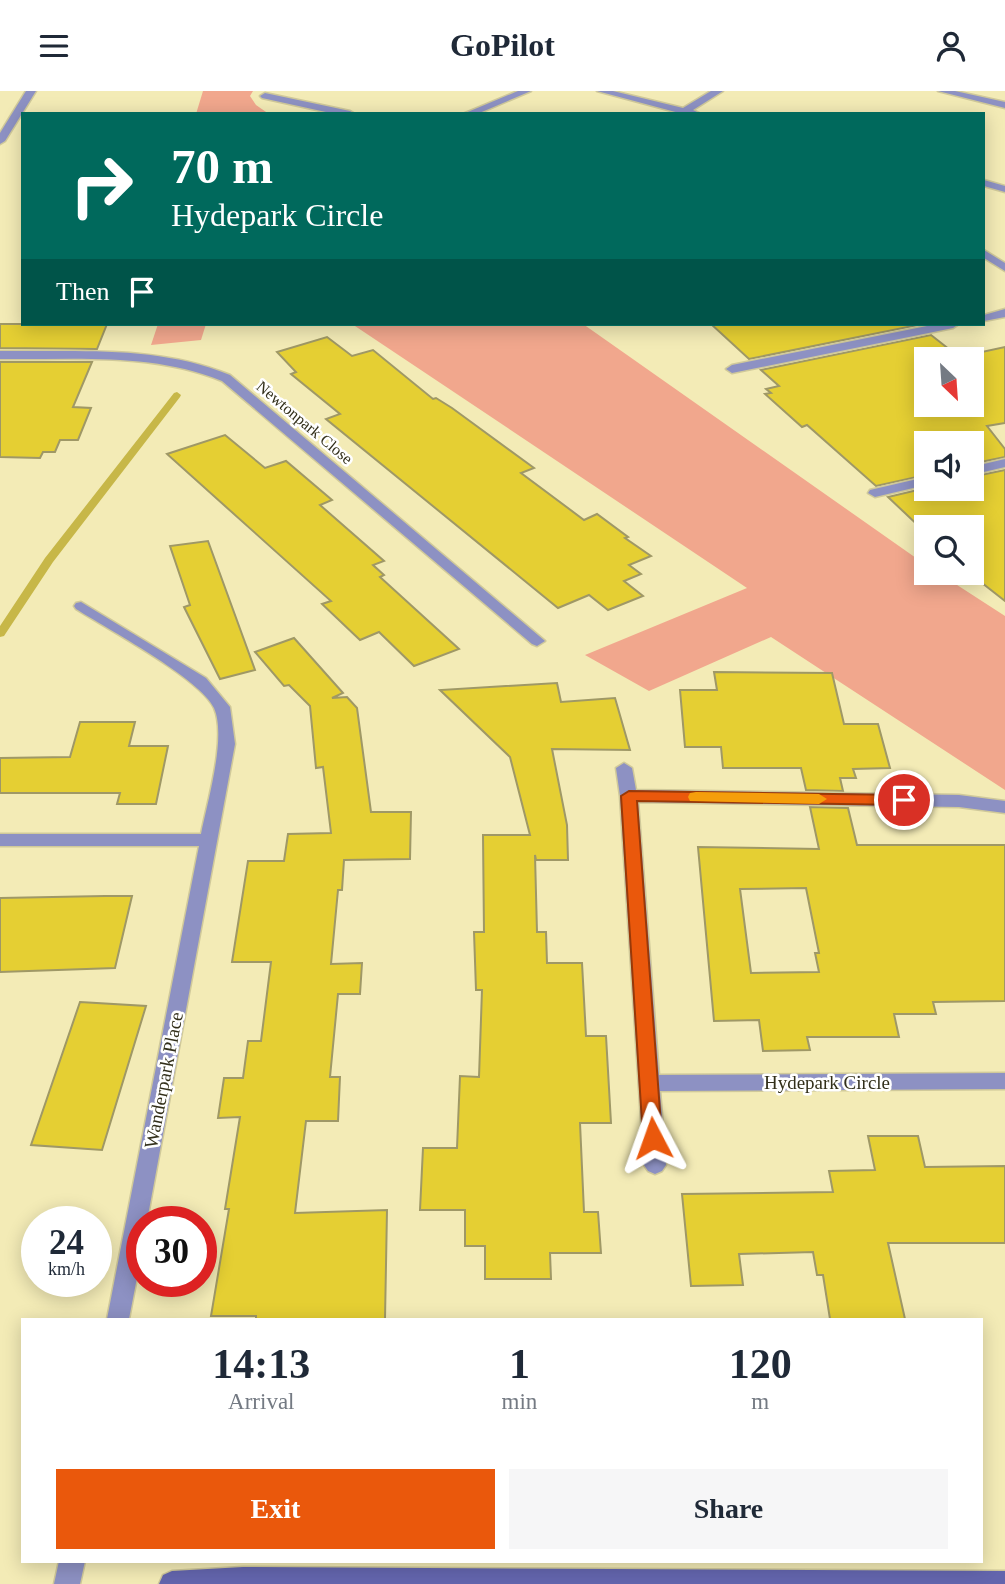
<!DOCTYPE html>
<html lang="en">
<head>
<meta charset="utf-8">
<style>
  :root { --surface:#fff; --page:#f6f6f7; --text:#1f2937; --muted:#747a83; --accent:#ea580c }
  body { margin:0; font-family:Georgia,serif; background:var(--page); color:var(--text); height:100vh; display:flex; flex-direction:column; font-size:26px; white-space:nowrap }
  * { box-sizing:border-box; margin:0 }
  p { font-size:23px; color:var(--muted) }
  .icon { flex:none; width:38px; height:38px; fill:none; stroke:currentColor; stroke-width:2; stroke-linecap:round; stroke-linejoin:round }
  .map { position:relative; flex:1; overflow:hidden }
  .drawer { position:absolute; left:21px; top:1227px; width:962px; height:245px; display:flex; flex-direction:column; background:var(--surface); border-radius:0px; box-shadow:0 4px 18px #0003 }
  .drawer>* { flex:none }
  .banner { position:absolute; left:21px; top:21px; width:964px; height:214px; border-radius:0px; box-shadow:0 4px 18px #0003; background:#00695c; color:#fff; overflow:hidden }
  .needle { width:46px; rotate:155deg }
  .tools { position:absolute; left:914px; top:256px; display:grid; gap:14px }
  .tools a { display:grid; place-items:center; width:70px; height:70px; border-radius:0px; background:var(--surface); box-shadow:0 4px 18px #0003; font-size:35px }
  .speed { position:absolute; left:21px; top:1115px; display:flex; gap:14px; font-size:35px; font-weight:700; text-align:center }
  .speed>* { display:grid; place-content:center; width:91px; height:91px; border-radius:50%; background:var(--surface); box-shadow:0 4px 18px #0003; line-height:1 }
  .speed small { font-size:18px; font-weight:400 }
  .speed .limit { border:10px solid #d22; background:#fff; color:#111 }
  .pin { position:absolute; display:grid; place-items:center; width:60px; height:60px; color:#fff; margin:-30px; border:4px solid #fff; border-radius:50%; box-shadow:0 2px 7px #0007 }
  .me { position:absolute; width:77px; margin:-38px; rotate:356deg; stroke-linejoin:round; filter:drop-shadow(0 0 5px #0008) }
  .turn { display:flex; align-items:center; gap:24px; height:147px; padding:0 35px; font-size:32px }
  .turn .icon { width:91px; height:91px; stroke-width:2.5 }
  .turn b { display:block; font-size:49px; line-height:60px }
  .then { display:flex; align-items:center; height:66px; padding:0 35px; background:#0003; gap:14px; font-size:26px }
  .eta { display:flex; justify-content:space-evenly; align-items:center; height:119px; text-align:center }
  .eta b { font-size:42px; font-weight:700; line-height:49px }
  .button { display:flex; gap:14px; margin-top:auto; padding:14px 35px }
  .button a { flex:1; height:80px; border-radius:0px; background:var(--accent); color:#fff; font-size:28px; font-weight:700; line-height:80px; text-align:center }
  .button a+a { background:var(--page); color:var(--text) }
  header { display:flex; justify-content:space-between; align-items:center; height:91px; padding:0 35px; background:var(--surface); font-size:32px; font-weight:700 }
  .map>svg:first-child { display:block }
  .green { fill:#f1a78d }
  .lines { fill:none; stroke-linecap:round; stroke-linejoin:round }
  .stream { fill:#c7b748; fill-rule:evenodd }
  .building { fill:#e5cf33; stroke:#9f9866; stroke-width:2; fill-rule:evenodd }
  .street-casing { stroke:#d0c99a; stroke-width:3 }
  .secondary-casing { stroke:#d0c99a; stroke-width:3 }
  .street { fill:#8d91c3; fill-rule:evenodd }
  .secondary { fill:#6365ad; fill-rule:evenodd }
  .route { fill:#ea580c; stroke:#983908; stroke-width:2 }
  .slow { fill:#f59e0b }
  .labels { text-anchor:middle; stroke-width:5; stroke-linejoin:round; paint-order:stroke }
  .far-street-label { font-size:16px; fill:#322f1a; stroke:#fff }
  .street-label { font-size:19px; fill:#322f1a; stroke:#fff }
</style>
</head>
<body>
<header><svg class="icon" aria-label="menu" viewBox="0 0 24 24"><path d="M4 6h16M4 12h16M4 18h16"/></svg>GoPilot<svg class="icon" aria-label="person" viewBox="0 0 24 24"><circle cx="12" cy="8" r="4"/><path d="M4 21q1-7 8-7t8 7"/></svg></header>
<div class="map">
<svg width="1005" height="1493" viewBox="0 0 1005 1493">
  <rect width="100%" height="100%" fill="#f3ebb6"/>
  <g class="green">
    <polygon points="203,0 253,0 250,5 256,14 269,23 196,23"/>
    <polygon points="158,233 206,233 201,249 151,254"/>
    <polygon points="352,233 583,233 926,474 926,481 937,481 1005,525 1005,699 771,546 649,600 585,564 747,497"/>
  </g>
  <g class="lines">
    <polygon class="stream" points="177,301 181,304 180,306 53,471 4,545 0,546 0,535 45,467 174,302"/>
  </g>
  <g class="building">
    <polygon points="0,233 107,233 97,258 0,257"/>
    <polygon points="711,233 917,233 918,234 749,268"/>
    <path d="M931,244L959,266L1005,256V332L987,335L1005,358V366L971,373V352H926V384L876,395L807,334L802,336L765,303L771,302L766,298L779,295L761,279ZM926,268H971V313H926Z"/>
    <polygon points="327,246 352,265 373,259 433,308 436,307 452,317 534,377 521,382 584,429 597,423 628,446 625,447 651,465 629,474 641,483 624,490 643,505 608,519 589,504 558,517 326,328 340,323 291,283 296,281 277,261"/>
    <polygon points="0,271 92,271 73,316 91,317 78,349 60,349 55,361 43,361 40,367 0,366"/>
    <polygon points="225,344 265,377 286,370 332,409 320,414 384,470 373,474 384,484 380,486 459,558 414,575 379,541 360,549 322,513 331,510 167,363"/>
    <polygon points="1005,379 1005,510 968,481 971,481 971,436 926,436 926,442 888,406 926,397 971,397 971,386"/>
    <polygon points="208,450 255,579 220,588 184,516 190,514 170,455"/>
    <polygon points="294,547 343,602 332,607 347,606 357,617 371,721 411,721 410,768 344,769 342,799 338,799 331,873 362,872 360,903 338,903 330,986 340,986 338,1030 306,1030 295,1122 387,1119 385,1228 256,1228 256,1225 211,1225 229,1118 225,1118 240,1026 218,1027 224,987 243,987 248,950 261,950 271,871 232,871 248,770 284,770 288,743 331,742 323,676 316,677 310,615 289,594 284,595 255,561"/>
    <polygon points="714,581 832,582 844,633 878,633 890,677 853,678 856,687 840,687 843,700 806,699 801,677 723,677 721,656 685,656 680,599 717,599"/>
    <polygon points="557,592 561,611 615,607 630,659 552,658 567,734 568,769 536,769 535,764 537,841 546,841 547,872 582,872 586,945 606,945 611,1032 580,1032 584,1121 598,1121 601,1162 550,1162 551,1188 485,1188 485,1155 465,1155 465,1119 420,1119 423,1057 457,1057 460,985 479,986 482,899 476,899 474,841 484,841 483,744 530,744 510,666 440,599"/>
    <polygon points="80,631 135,631 129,655 168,655 156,713 117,713 120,702 0,702 0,667 70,666"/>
    <path d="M810,716L848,717L857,754H1005V910L933,911L936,923H894L899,946H807L810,959L763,960L759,929L714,930L698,756L819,758ZM806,797L819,862H815L819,881L751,882L740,798Z"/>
    <polygon points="105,805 132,805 115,877 0,881 0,807"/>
    <polygon points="80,911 146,915 102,1059 31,1054"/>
    <polygon points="868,1045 918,1045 925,1076 1005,1075 1005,1152 888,1152 905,1228 830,1228 823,1184 817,1184 813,1161 739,1163 743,1194 691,1195 682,1103 833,1101 829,1080 875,1079"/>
  </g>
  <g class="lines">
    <g class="street-casing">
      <g id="street">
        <polygon points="26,0 36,0 5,50 0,53 0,42"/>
        <polygon points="518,0 531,0 477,23 463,23"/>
        <polygon points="597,0 613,0 683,17 711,0 723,0 693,19 701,23 683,23"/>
        <polygon points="938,0 955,0 1005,11 1005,17"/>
        <polygon points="265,2 350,20 355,23 335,23 262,7 260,5"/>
        <polygon points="984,89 1005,95 1005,101 984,95"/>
        <polygon points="984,159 1005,172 1005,180 984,167"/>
        <polygon points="1005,218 1005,226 984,230 984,224"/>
        <polygon points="937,233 959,233 953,237 732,282 726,278 732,274"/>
        <path d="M0,260C77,261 158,254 230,284L545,550L537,555L532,553L222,290C152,261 73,269 0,268Z"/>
        <polygon points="1005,368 1005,376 971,384 971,376"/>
        <polygon points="926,386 926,394 875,406 868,402 870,399"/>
        <path d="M81,511L206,587L230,616L235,653L147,1130H142V1161L129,1228H107L199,755H0V743H201C207,712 227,646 214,617C201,588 106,537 76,518L74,515L76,512Z"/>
        <polygon points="624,672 632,677 636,699 959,704 1005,710 1005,722 959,716 638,711 659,984 1005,982 1005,998 660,1000 666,1074 662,1080 655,1083 648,1080 644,1074 620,705 616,677"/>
        <polygon points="59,1470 85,1470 80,1493 54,1493"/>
      </g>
    </g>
    <g class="secondary-casing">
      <polygon id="secondary" points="243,1476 1005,1480 1005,1493 159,1493 163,1484 172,1480"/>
    </g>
    <use href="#street" class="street"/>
    <use href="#secondary" class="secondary"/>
  </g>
  <polygon class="route" points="629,700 904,704 912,709 904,714 637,710 662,1047 659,1052 653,1054 646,1052 643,1047 621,705"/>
  <polygon class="slow" points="696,701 819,703 827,708 819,713 690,710 688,706 690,702"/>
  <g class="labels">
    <g class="far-street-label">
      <text transform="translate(305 331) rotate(40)" y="6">Newtonpark Close</text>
    </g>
    <g class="street-label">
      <text transform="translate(163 989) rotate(-79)" y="7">Wanderpark Place</text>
      <text x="827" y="998">Hydepark Circle</text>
    </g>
  </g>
</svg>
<div class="tools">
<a><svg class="needle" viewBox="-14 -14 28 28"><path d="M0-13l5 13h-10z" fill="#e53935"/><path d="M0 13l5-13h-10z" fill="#747a83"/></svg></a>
<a><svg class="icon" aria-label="sound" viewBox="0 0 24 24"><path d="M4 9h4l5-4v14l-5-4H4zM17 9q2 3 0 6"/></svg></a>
<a><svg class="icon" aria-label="search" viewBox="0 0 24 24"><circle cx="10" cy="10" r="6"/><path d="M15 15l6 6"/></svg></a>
</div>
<div class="speed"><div>24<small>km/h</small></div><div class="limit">30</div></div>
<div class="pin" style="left:904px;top:709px;background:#d93025"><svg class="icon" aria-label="arrive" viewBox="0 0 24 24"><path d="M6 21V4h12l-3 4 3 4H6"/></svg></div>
<svg class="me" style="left:653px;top:1047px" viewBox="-20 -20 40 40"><path d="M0-17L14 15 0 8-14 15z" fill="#ea580c" stroke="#fff" stroke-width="4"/></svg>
<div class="banner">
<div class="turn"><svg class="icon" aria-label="right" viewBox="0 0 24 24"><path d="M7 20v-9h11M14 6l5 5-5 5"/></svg><div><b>70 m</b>Hydepark Circle</div></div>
<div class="then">Then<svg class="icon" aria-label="arrive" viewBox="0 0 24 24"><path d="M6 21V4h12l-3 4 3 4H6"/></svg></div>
</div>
<section class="drawer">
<div class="eta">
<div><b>14:13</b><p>Arrival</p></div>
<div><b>1</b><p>min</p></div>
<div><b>120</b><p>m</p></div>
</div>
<div class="button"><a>Exit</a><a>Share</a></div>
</section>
</div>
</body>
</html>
